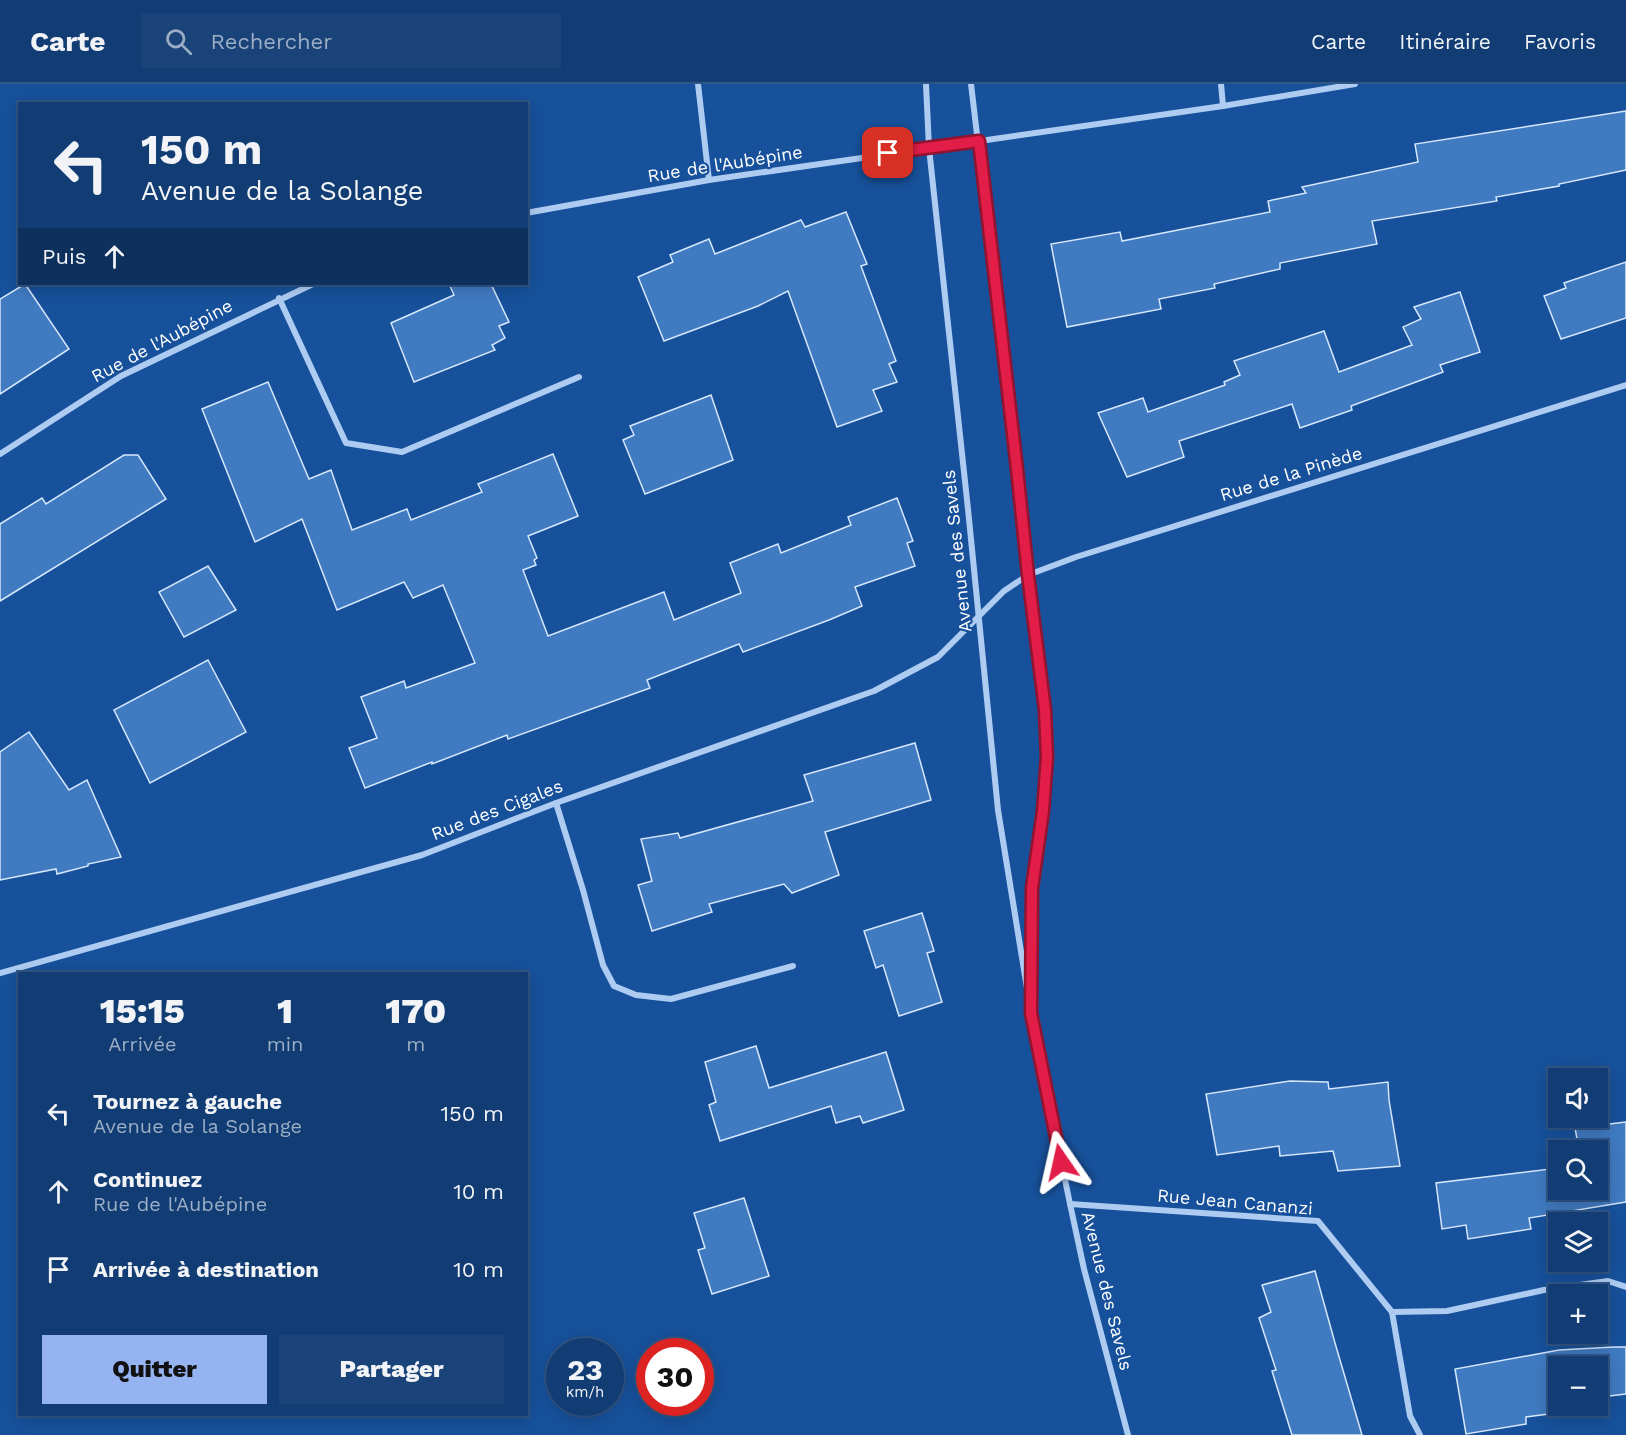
<!DOCTYPE html>
<html lang="fr">
<head>
<meta charset="utf-8">
<style>
  :root { --surface:#113d74; --page:#1a4479; --text:#f1f3f6; --muted:#9caec5; --line:#305686; --accent:#95b2f1 }
  body { margin:0; font-family:"Work Sans",sans-serif; background:var(--page); color:var(--text); height:100vh; display:flex; flex-direction:column; font-size:22px; white-space:nowrap }
  * { box-sizing:border-box; margin:0 }
  p { font-size:20px; color:var(--muted) }
  .icon { flex:none; width:33px; height:33px; fill:none; stroke:currentColor; stroke-width:2; stroke-linecap:round; stroke-linejoin:round }
  .map { position:relative; flex:1; overflow:hidden }
  .sheet { position:absolute; left:18px; top:888px; width:510px; height:444px; display:flex; flex-direction:column; background:var(--surface); border-radius:0px; box-shadow:0 3px 15px #0003,0 0 0 2px var(--line) }
  .sheet>* { flex:none }
  .banner { position:absolute; left:18px; top:18px; width:510px; height:183px; border-radius:0px; box-shadow:0 3px 15px #0003,0 0 0 2px var(--line); background:#113d74; color:var(--text); overflow:hidden }
  .controls { position:absolute; left:1548px; top:984px; display:grid; gap:12px }
  .controls a { display:grid; place-items:center; width:60px; height:60px; border-radius:0px; background:var(--surface); box-shadow:0 3px 15px #0003,0 0 0 2px var(--line); font-size:30px }
  .speed { position:absolute; left:546px; top:1254px; display:flex; gap:12px; font-size:30px; font-weight:700; text-align:center }
  .speed>* { display:grid; place-content:center; width:78px; height:78px; border-radius:50%; background:var(--surface); box-shadow:0 3px 15px #0003,0 0 0 2px var(--line); line-height:1 }
  .speed small { font-size:15px; font-weight:400 }
  .speed .limit { border:9px solid #d22; background:#fff; color:#111 }
  .pin { position:absolute; display:grid; place-items:center; width:51px; height:51px; color:#fff; margin:-26px; border-radius:12px; box-shadow:0 3px 9px #0006 }
  .me { position:absolute; width:66px; margin:-33px; rotate:349deg; stroke-linejoin:round; filter:drop-shadow(0 0 4px #0008) }
  .turn { display:flex; align-items:center; gap:21px; height:126px; padding:0 24px; font-size:27px }
  .turn .icon { width:78px; height:78px; stroke-width:2.5 }
  .turn b { display:block; font-size:42px; line-height:51px }
  .then { display:flex; align-items:center; height:57px; padding:0 24px; background:#0003; gap:12px; font-size:22px }
  .eta { display:flex; justify-content:space-evenly; align-items:center; height:102px; text-align:center }
  .eta b { font-size:36px; font-weight:800; line-height:42px }
  .primary-button { display:flex; gap:12px; margin-top:auto; padding:12px 24px }
  .primary-button a { flex:1; height:69px; border-radius:0px; background:var(--accent); color:#111; font-size:24px; font-weight:800; line-height:69px; text-align:center }
  .primary-button a+a { background:var(--page); color:var(--text) }
  ul { padding:0; list-style:none }
  li { display:flex; align-items:center; gap:18px; height:78px; padding:0 24px }
  li div { flex:1 }
  li b { display:block; font-size:22px }
  li em { font-style:normal }
  header { display:flex; align-items:center; gap:36px; box-sizing:border-box; height:84px; padding:0 30px; background:var(--surface); border-bottom:2px solid var(--line) }
  header strong { font-size:28px }
  nav { display:flex; gap:33px; margin-inline-start:auto; font-size:21px }
  .search { width:420px; height:54px; background:var(--page); display:flex; align-items:center; gap:15px; box-sizing:border-box; padding:0 21px; border-radius:0px; color:var(--muted); font-size:22px }
  .map>svg:first-child { display:block }
  .building { fill:#407ac1; stroke:#d5e7fc; stroke-width:1.5; fill-rule:evenodd }
  .lines { fill:none; stroke-linecap:round; stroke-linejoin:round }
  .street { stroke:#aeccf2; stroke-width:6 }
  .route-casing { stroke:#92132f; stroke-width:15 }
  .route { stroke:#e11d48; stroke-width:10 }
  .labels { text-anchor:middle; stroke-width:4.5; stroke-linejoin:round; paint-order:stroke }
  .street-label { font-size:18px; fill:#fff; stroke:#17519b }
</style>
</head>
<body>
<header>
<strong>Carte</strong>
<div class="search"><svg class="icon" aria-label="search" viewBox="0 0 24 24"><circle cx="10" cy="10" r="6"/><path d="M15 15l6 6"/></svg>Rechercher</div>
<nav><a>Carte</a><a>Itinéraire</a><a>Favoris</a></nav>
</header>
<div class="map">
<svg width="1626" height="1351" viewBox="0 0 1626 1351">
  <rect width="100%" height="100%" fill="#17519b"/>
  <g class="building">
    <polygon points="1626,27 1626,86 1559,100 1559,102 1496,113 1497,117 1372,137 1377,160 1280,179 1280,185 1214,200 1215,204 1159,215 1161,225 1067,243 1051,160 1120,148 1122,157 1270,128 1268,117 1306,109 1302,103 1418,78 1415,60"/>
    <polygon points="846,128 867,180 861,182 896,277 889,280 897,298 873,306 882,327 837,343 788,207 758,222 664,257 638,193 673,178 670,171 709,155 715,170 801,136 805,143"/>
    <polygon points="1626,178 1626,234 1561,255 1544,212 1566,204 1564,199"/>
    <polygon points="25,200 69,265 0,310 0,215"/>
    <polygon points="449,200 491,200 509,238 499,242 505,254 492,261 495,266 414,298 391,239 454,211"/>
    <polygon points="1460,208 1480,268 1440,281 1443,288 1351,322 1352,326 1300,344 1292,320 1179,357 1184,373 1127,393 1098,329 1143,314 1148,328 1225,301 1224,298 1240,291 1234,277 1324,247 1339,288 1412,261 1403,243 1421,235 1414,223"/>
    <polygon points="268,298 309,395 331,386 352,446 407,425 411,436 482,408 478,400 553,370 578,432 528,452 537,474 534,476 536,481 523,486 548,552 664,508 674,536 741,509 730,479 778,460 781,469 851,441 848,433 897,414 913,457 907,459 915,482 855,503 862,522 829,536 743,568 739,560 647,596 650,604 508,655 507,651 432,680 432,678 365,704 349,664 377,654 361,613 404,597 406,604 475,579 443,501 413,514 404,498 337,526 302,435 255,458 202,325"/>
    <polygon points="711,311 733,376 645,410 623,356 634,351 630,342"/>
    <polygon points="124,371 138,371 166,415 0,517 0,440 42,414 46,420"/>
    <polygon points="208,482 236,526 184,553 159,508"/>
    <polygon points="208,576 246,648 150,699 114,626"/>
    <polygon points="29,648 69,706 87,696 121,773 88,780 88,782 57,790 56,785 0,796 0,668"/>
    <polygon points="915,659 931,716 825,748 839,791 792,809 784,800 709,820 712,828 652,847 638,801 652,797 641,755 678,749 680,754 813,717 804,691"/>
    <polygon points="922,829 934,867 927,869 942,918 899,932 883,881 876,884 864,847"/>
    <polygon points="756,962 769,1004 886,968 904,1026 863,1039 860,1032 836,1039 831,1022 720,1057 709,1021 716,1018 705,978"/>
    <polygon points="1290,997 1328,998 1329,1005 1388,998 1389,1016 1400,1082 1338,1087 1333,1067 1280,1072 1279,1062 1217,1071 1206,1010"/>
    <polygon points="1626,1038 1626,1118 1529,1134 1531,1145 1468,1155 1466,1141 1442,1145 1436,1099 1558,1084 1558,1106 1598,1106 1598,1066 1579,1066 1575,1044"/>
    <polygon points="744,1114 769,1192 712,1210 698,1166 705,1164 694,1129"/>
    <polygon points="1315,1187 1335,1259 1362,1351 1292,1351 1272,1287 1276,1286 1259,1234 1271,1228 1262,1201"/>
    <path d="M1614,1263H1626V1310L1601,1313L1602,1323L1526,1333V1340L1466,1350L1455,1285L1559,1266ZM1558,1282H1598V1322H1558Z"/>
  </g>
  <g class="lines">
    <g class="street">
      <polyline points="698,0 709,96"/>
      <polyline points="926,0 929,64 968,425 998,726 1031,929 1070,1120 1084,1185 1128,1351"/>
      <polyline points="971,0 1045,626 1047,673 1043,727 1032,804 1031,910"/>
      <polyline points="1221,0 1223,22"/>
      <polyline points="526,129 709,96 1223,22 1355,0"/>
      <polyline points="279,214 346,359 402,368 579,293"/>
      <polyline points="0,370 121,292 313,200"/>
      <polyline points="556,719 583,806 603,881 614,902 636,911 671,915 793,882"/>
      <polyline points="0,889 422,771 556,719 874,607 938,573 1004,507 1028,491 1076,473 1626,301"/>
      <polyline points="1070,1120 1318,1137 1392,1228 1410,1332 1420,1351"/>
      <polyline points="1392,1228 1447,1227 1544,1206 1608,1197 1626,1203"/>
    </g>
  </g>
  <g class="lines">
    <g class="route-casing">
      <polyline id="route" points="888,69 979,57 1017,385 1028,491 1045,626 1047,673 1043,727 1032,804 1031,929 1061,1078"/>
    </g>
    <use href="#route" class="route"/>
  </g>
  <g class="labels">
    <g class="street-label">
      <text transform="translate(725 80) rotate(-9)" y="6">Rue de l'Aubépine</text>
      <text transform="translate(162 257) rotate(-28)" y="6">Rue de l'Aubépine</text>
      <text transform="translate(1291 390) rotate(-17)" y="6">Rue de la Pinède</text>
      <text transform="translate(957 467) rotate(-96)" y="6">Avenue des Savels</text>
      <text transform="translate(497 726) rotate(-21)" y="6">Rue des Cigales</text>
      <text transform="translate(1235 1118) rotate(5)" y="6">Rue Jean Cananzi</text>
      <text transform="translate(1107 1207) rotate(76)" y="6">Avenue des Savels</text>
    </g>
  </g>
</svg>
<div class="controls">
<a><svg class="icon" aria-label="sound" viewBox="0 0 24 24"><path d="M4 9h4l5-4v14l-5-4H4zM17 9q2 3 0 6"/></svg></a>
<a><svg class="icon" aria-label="search" viewBox="0 0 24 24"><circle cx="10" cy="10" r="6"/><path d="M15 15l6 6"/></svg></a>
<a><svg class="icon" aria-label="layers" viewBox="0 0 24 24"><path d="M12 4l9 5-9 5-9-5zM3 14l9 5 9-5"/></svg></a>
<a>+</a>
<a>−</a>
</div>
<div class="speed"><div>23<small>km/h</small></div><div class="limit">30</div></div>
<div class="pin" style="left:888px;top:69px;background:#d93025"><svg class="icon" aria-label="arrive" viewBox="0 0 24 24"><path d="M6 21V4h12l-3 4 3 4H6"/></svg></div>
<svg class="me" style="left:1061px;top:1078px" viewBox="-20 -20 40 40"><path d="M0-17L14 15 0 8-14 15z" fill="#e11d48" stroke="#fff" stroke-width="4"/></svg>
<div class="banner">
<div class="turn"><svg class="icon" aria-label="left" viewBox="0 0 24 24"><path d="M17 20v-9H6M10 6l-5 5 5 5"/></svg><div><b>150 m</b>Avenue de la Solange</div></div>
<div class="then">Puis<svg class="icon" aria-label="ahead" viewBox="0 0 24 24"><path d="M12 20V5M6 11l6-6 6 6"/></svg></div>
</div>
<section class="sheet">
<div class="eta">
<div><b>15:15</b><p>Arrivée</p></div>
<div><b>1</b><p>min</p></div>
<div><b>170</b><p>m</p></div>
</div>
<ul>
<li><svg class="icon" aria-label="left" viewBox="0 0 24 24"><path d="M17 20v-9H6M10 6l-5 5 5 5"/></svg><div><b>Tournez à gauche</b><p>Avenue de la Solange</p></div><em>150 m</em></li>
<li><svg class="icon" aria-label="ahead" viewBox="0 0 24 24"><path d="M12 20V5M6 11l6-6 6 6"/></svg><div><b>Continuez</b><p>Rue de l'Aubépine</p></div><em>10 m</em></li>
<li><svg class="icon" aria-label="arrive" viewBox="0 0 24 24"><path d="M6 21V4h12l-3 4 3 4H6"/></svg><div><b>Arrivée à destination</b></div><em>10 m</em></li>
</ul>
<div class="primary-button"><a>Quitter</a><a>Partager</a></div>
</section>
</div>
</body>
</html>
